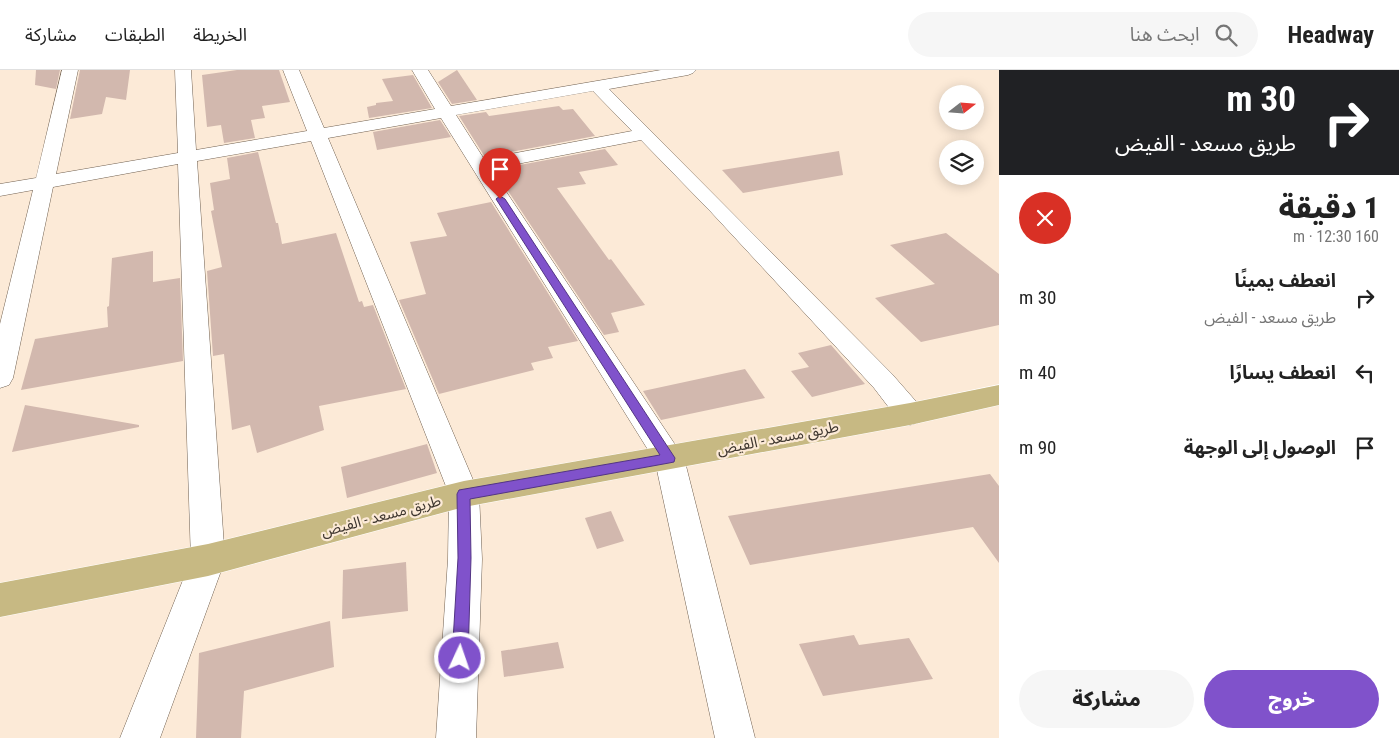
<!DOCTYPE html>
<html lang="ar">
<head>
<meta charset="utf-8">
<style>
  :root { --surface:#fff; --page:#f6f6f6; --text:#222; --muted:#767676; --line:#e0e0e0; --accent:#8052cb }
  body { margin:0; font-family:"Roboto Condensed","Noto Sans Arabic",sans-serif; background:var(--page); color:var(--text); direction:rtl; height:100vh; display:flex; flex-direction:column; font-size:19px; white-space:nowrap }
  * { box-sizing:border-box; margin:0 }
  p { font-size:16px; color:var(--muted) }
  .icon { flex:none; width:28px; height:28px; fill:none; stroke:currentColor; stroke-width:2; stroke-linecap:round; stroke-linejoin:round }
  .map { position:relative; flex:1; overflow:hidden; direction:ltr }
  .details { display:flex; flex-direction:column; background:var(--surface); width:400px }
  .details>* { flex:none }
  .top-card { background:#202124; color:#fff; overflow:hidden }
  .needle { width:32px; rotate:73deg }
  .buttons { position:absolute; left:939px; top:15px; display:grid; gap:10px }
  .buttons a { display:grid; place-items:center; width:45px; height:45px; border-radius:50%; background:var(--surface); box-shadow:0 2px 12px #0003; font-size:25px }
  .pin { position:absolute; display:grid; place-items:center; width:42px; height:42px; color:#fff; margin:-51px -21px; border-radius:50% 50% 50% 0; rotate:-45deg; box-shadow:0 0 5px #0007 }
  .pin .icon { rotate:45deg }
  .me { position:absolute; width:55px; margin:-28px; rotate:3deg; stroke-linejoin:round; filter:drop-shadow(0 0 4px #0008) }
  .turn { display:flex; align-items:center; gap:18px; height:105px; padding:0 20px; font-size:22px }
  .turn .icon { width:65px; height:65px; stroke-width:2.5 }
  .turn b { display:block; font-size:35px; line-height:42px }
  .round { display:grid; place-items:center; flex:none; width:52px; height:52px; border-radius:26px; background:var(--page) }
  .summary { display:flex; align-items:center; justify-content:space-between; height:85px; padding:0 20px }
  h1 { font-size:30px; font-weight:800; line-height:38px }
  .primary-button { display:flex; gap:10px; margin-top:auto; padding:10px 20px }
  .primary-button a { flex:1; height:58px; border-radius:30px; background:var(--accent); color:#fff; font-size:20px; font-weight:800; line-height:58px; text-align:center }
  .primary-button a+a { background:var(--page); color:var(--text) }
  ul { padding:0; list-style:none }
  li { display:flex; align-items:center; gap:15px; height:75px; padding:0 20px }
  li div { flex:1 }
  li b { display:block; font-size:19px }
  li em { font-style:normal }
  header { display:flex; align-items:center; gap:30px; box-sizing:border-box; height:70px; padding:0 25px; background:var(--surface); border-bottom:1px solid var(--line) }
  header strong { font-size:24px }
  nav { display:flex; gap:28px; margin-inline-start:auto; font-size:18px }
  .search { width:350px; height:45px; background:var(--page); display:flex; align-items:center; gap:12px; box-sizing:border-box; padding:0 18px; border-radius:28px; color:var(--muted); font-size:19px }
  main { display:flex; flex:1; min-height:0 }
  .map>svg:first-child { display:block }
  .building { fill:#d2b8ae }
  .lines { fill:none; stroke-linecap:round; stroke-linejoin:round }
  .street-casing { stroke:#716151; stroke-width:1 }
  .primary-casing { stroke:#fff; stroke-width:1 }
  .street { fill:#fff; fill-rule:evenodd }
  .primary { fill:#c7b983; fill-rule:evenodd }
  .route { fill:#8052cb; stroke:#533584 }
  .labels { text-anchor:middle; stroke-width:4.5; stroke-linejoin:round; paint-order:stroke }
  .street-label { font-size:15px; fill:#3e362f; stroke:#fcead7 }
</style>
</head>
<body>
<header>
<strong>Headway</strong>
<div class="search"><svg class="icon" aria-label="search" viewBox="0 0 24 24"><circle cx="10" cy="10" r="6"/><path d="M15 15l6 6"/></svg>ابحث هنا</div>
<nav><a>الخريطة</a><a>الطبقات</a><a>مشاركة</a></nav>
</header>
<main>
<section class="details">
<div class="top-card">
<div class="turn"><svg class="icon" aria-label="right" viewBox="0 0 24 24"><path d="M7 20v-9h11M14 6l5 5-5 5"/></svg><div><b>30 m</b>طريق مسعد - الفيض</div></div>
</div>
<div class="summary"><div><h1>1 دقيقة</h1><p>160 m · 12:30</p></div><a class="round" style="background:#d93025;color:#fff"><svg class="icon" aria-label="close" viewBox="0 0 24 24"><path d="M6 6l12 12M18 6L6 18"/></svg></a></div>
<ul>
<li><svg class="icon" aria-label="right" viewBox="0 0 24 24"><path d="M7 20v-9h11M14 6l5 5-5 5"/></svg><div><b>انعطف يمينًا</b><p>طريق مسعد - الفيض</p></div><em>30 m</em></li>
<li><svg class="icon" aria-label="left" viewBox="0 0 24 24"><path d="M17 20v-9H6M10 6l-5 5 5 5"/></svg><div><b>انعطف يسارًا</b></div><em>40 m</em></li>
<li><svg class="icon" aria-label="arrive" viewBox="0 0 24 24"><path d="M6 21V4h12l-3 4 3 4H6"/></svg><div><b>الوصول إلى الوجهة</b></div><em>90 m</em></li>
</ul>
<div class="primary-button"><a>خروج</a><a>مشاركة</a></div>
</section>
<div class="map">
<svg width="999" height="668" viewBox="0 0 999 668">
  <rect width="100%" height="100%" fill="#fcead7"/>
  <g class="building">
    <polygon points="36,0 60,0 56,19 35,15"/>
    <polygon points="80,0 130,0 126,30 106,27 102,44 70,49"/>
    <polygon points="237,0 279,0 290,32 262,36 265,48 251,50 255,68 224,73 221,55 207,57 202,5"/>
    <polygon points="457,0 477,30 452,34 438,12"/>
    <polygon points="413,5 432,38 369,48 367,37 376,35 376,33 393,31 382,9"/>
    <polygon points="559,36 563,40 573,39 595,66 485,87 459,46 486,42 489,46"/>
    <polygon points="440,50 451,67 377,80 373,62"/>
    <polygon points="605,79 618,95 579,102 586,114 557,118 609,190 611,189 645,235 611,243 619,262 604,265 494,100"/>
    <polygon points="839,81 843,105 743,123 722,100"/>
    <polygon points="258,82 276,153 278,153 282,174 336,163 359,232 362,231 364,237 373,235 406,319 319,336 324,360 257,383 250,355 232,360 224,284 213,286 207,201 222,197 211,141 214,140 210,113 230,109 227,88"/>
    <polygon points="491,132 578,271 548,277 553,288 531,293 534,300 439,324 399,230 426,224 410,172 447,166 437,143"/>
    <polygon points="946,163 999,204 999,255 921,272 875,228 935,214 890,175"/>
    <polygon points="153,181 153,212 180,208 183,291 21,320 35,269 108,257 107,237 109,236 112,188"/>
    <polygon points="831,275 865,314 812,327 791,301 809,297 798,283"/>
    <polygon points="745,299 765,328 661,350 643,321"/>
    <polygon points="25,335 139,355 139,357 12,382"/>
    <polygon points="427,374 437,403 347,428 341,397"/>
    <polygon points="990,404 999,416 999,493 973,457 750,495 728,446"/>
    <polygon points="611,441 624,471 597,479 585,448"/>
    <polygon points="406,492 408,541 342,549 343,500"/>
    <polygon points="330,551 334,597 244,621 241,668 196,668 199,583"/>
    <polygon points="854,565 859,575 909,568 933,609 823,626 799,574"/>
    <polygon points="558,572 564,598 504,607 501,581"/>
  </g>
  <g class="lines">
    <g class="street-casing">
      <path id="street" d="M62,0H78L56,104L178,83L175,0H191L196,80L307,61L283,0H299L324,58L435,39L412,0H428L451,36L661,0H696L693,3L688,5L609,19L892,304L920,336L924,344L920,352L910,355L900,352L874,318L711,142L641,70L491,99L684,388L755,668H715L655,391L441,48L328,68L479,424L482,489L476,668H436L448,489L449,424L311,71L197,91L225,490L160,668H120L191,490L178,94L53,117L13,308L9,315L0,318V254L33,120L0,126V114L36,108ZM593,21L632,61L484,89L456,45Z"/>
    </g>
    <g class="primary-casing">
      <polygon id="primary" points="999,315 999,335 910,355 464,437 208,506 0,547 0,513 208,474 464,411 910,333"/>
    </g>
    <use href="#street" class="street"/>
    <use href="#primary" class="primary"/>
  </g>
  <polygon class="route" points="500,126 505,129 675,388 674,392 669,393 470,429 471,488 468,588 465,594 460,596 455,594 452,588 458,488 457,424 459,420 660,385 496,129"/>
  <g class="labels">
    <g class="street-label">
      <text transform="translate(778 368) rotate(-11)" y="5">طريق مسعد - الفيض</text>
      <text transform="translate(381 446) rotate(-15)" y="5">طريق مسعد - الفيض</text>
    </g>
  </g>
</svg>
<div class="buttons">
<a><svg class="needle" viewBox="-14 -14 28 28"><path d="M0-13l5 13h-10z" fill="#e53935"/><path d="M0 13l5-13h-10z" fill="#767676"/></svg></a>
<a><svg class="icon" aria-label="layers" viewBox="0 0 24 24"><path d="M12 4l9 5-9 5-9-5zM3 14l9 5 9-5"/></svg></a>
</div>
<div class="pin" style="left:500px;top:129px;background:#d93025"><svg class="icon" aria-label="arrive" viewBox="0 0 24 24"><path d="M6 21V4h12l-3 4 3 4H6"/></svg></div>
<svg class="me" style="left:460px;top:588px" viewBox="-20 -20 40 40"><circle r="17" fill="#8052cb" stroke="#fff" stroke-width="3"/><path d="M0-11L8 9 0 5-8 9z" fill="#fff"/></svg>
</div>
</main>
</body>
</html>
